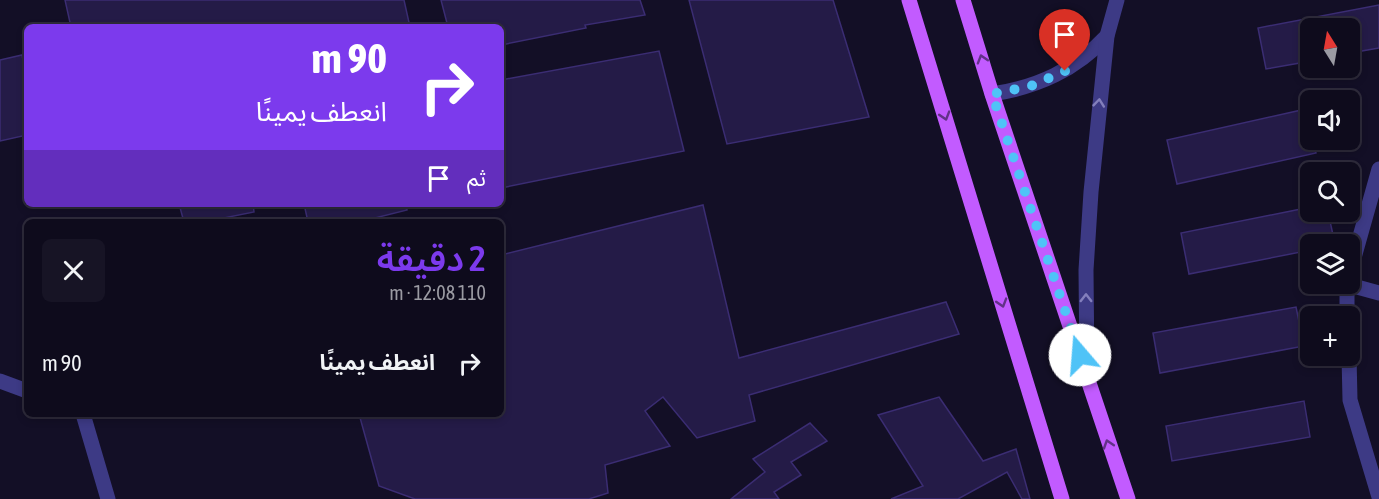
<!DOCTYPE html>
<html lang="ar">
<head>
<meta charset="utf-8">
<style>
  :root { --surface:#0e0b1c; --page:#171425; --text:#f1f3f6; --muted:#9b9ba3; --line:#2e2b3b; --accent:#7c3aed }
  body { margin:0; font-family:"Asap Condensed","Noto Sans Arabic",sans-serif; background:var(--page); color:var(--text); direction:rtl; height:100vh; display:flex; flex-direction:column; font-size:22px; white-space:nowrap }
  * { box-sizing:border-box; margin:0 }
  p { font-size:20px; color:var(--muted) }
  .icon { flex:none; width:33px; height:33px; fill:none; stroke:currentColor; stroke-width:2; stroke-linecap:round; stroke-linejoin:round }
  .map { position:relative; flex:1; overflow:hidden; direction:ltr }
  .sheet { position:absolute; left:24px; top:219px; width:480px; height:198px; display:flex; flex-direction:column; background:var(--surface); border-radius:9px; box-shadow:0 3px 9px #0003,0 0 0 2px var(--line); direction:rtl }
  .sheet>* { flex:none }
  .top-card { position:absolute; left:24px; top:24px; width:480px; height:183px; border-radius:9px; box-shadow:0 3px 9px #0003,0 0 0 2px var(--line); direction:rtl; background:#7c3aed; color:#fff; overflow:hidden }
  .needle { width:39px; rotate:349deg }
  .controls { position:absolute; left:1300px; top:18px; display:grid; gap:12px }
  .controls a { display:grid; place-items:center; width:60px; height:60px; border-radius:9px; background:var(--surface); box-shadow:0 3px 9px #0003,0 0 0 2px var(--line); font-size:30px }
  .pin { position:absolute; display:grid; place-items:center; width:51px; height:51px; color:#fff; margin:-62px -26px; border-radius:50% 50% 50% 0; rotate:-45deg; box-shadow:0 0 6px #0007 }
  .pin .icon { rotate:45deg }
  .me { position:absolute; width:66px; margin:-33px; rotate:342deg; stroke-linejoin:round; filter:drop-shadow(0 0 4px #0008) }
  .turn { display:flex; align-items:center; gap:21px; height:126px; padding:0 18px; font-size:27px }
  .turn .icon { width:78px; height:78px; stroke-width:2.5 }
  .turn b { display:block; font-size:42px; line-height:51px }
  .then { display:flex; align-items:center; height:57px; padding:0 18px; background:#0003; gap:12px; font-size:22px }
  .round { display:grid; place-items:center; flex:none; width:63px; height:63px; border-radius:9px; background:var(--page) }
  .headline { display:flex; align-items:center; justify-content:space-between; height:102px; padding:0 18px }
  h1 { font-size:36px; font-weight:600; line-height:45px; color:var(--accent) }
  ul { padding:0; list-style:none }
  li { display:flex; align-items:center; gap:18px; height:84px; padding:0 18px }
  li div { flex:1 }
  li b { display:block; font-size:22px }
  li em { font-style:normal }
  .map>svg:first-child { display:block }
  .building { fill:#241b47; stroke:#3b2d73; stroke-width:1.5 }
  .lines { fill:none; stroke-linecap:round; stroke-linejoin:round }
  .minor { stroke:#3d3a85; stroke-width:15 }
  .major { stroke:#c25bff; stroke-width:15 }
  .oneway { stroke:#623188 }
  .oneway2 { stroke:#837fbc }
  .route { stroke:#4fc3f7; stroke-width:10; stroke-dasharray:0 18 }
</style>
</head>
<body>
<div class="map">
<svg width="1379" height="499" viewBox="0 0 1379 499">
  <rect width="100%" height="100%" fill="#130f26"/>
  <g class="building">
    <polygon points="65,0 404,0 410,27 71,27"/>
    <polygon points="441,0 640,0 645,15 585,25 586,28 501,45 501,27 448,27"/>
    <polygon points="689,0 833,0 869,117 727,144"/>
    <polygon points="1379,5 1379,48 1350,53 1350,28 1311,28 1311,61 1266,69 1258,28"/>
    <polygon points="659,51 684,151 501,188 501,80"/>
    <polygon points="22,55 27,80 27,135 0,141 0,60"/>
    <polygon points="1306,109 1311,140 1313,140 1316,153 1177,184 1167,140"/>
    <polygon points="179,204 253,204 254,212 204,222 184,222"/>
    <polygon points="304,204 406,204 407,210 359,222 308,222"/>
    <polygon points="703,205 739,358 946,302 959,334 749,395 755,421 697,438 663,397 645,411 670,446 605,465 608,493 589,499 415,499 379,486 359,414 501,414 501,255"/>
    <polygon points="1311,207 1311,212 1328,212 1335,244 1311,244 1311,250 1189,274 1181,233"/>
    <polygon points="1296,307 1304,346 1160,373 1153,333"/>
    <polygon points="939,397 983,461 1016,449 1030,499 1022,499 1007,472 958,499 891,499 923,486 878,415"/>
    <polygon points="1304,401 1310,437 1172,461 1166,426"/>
    <polygon points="810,423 827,441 791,462 801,475 774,492 779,499 731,499 765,472 753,459"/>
  </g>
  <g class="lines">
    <g class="minor">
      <path d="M992,94C1038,87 1075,70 1107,36"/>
      <polyline points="1350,272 1379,169"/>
      <polyline points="1346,284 1379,293"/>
      <polyline points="1347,284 1347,316"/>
      <polyline points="1349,356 1350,400 1379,497"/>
      <polyline points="1087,373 1086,270 1091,192 1107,36 1117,0"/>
      <polyline points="0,381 27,391"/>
      <polyline points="83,414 108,499"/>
    </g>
    <g class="major">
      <polyline points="909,0 1062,499"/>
      <polyline points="963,0 992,94 1128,499"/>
    </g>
  </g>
  <defs><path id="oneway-chevron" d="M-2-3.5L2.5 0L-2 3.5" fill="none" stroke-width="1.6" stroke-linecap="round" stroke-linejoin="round" transform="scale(1.5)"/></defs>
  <g class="oneway">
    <use href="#oneway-chevron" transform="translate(982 59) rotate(-107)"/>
    <use href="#oneway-chevron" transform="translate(945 116) rotate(73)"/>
    <use href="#oneway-chevron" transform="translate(1002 303) rotate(73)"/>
    <use href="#oneway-chevron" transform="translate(1108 444) rotate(-108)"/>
  </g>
  <g class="oneway2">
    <use href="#oneway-chevron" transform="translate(1099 103) rotate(-84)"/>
    <use href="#oneway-chevron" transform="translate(1086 298) rotate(-90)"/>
  </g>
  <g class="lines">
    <polyline class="route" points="1065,71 1031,86 992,94 1080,355"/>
  </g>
</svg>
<div class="controls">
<a><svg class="needle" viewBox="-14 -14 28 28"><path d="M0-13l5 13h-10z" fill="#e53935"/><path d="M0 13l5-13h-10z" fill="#9b9ba3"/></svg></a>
<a><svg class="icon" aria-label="sound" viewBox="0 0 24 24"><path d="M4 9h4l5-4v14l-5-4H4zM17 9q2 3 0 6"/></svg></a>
<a><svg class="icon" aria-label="search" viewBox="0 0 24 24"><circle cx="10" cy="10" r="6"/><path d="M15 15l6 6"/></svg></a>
<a><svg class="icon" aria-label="layers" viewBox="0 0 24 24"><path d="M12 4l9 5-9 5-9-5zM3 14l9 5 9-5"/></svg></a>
<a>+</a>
</div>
<div class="pin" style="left:1065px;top:71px;background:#d93025"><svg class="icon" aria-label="arrive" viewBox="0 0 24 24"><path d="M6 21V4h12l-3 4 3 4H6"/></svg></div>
<svg class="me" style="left:1080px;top:355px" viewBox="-20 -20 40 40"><circle r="19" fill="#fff"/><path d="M0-13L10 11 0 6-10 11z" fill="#4fc3f7"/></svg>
<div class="top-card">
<div class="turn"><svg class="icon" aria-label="right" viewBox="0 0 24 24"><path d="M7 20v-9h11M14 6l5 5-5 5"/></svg><div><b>90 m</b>انعطف يمينًا</div></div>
<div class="then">ثم<svg class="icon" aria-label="arrive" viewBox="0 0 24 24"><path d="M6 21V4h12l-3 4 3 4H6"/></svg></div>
</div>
<section class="sheet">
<div class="headline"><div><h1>2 دقيقة</h1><p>110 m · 12:08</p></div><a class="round"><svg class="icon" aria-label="close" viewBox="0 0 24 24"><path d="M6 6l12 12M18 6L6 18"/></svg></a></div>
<ul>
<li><svg class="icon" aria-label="right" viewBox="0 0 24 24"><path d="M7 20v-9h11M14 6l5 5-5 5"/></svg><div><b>انعطف يمينًا</b></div><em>90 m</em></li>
</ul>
</section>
</div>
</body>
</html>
